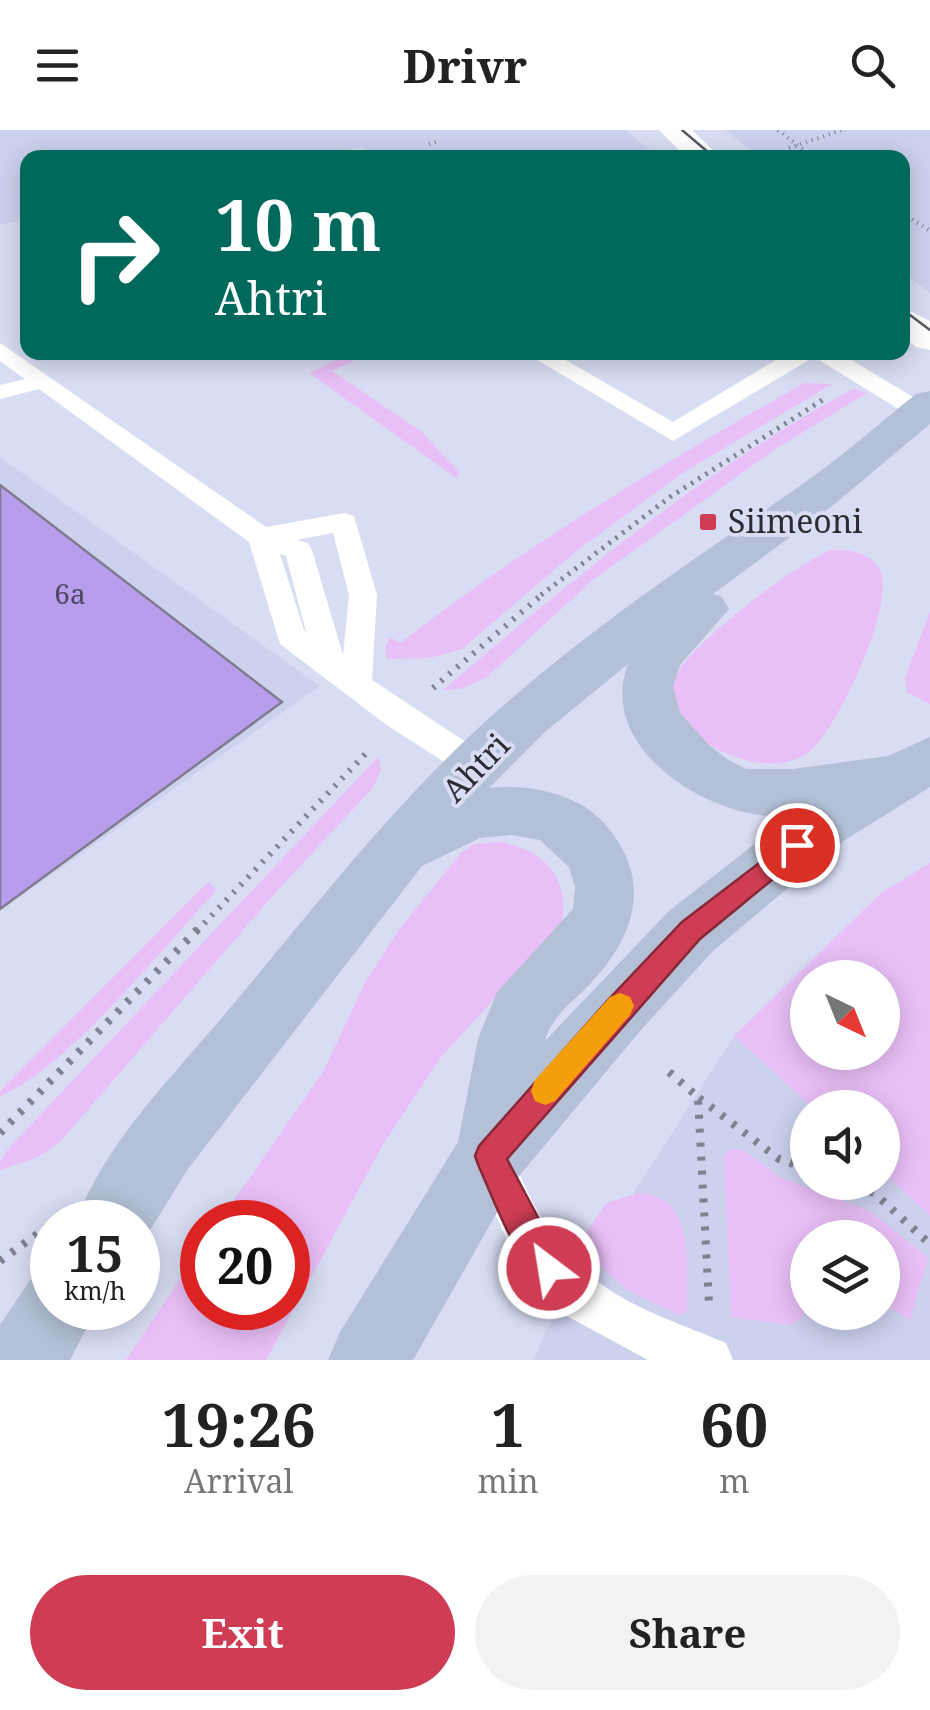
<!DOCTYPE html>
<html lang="en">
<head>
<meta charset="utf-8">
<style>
  :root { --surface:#fff; --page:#f2f2f2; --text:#222; --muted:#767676; --accent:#ce3d54 }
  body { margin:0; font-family:"Noto Serif",serif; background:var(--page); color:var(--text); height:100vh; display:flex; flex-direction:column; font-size:38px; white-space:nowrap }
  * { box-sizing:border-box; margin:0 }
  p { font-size:32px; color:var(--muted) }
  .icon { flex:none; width:55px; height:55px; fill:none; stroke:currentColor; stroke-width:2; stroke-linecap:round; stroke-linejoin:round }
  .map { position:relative; height:1230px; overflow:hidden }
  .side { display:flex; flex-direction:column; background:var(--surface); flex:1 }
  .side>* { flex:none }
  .hud { position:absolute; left:20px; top:20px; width:890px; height:210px; border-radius:20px; box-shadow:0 5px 25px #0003; background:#00695c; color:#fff; overflow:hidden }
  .needle { width:65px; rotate:137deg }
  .fabs { position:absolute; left:790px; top:830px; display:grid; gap:20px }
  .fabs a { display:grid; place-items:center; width:110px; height:110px; border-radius:50%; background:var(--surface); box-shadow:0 5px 25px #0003; font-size:50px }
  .speed { position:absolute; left:30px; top:1070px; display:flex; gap:20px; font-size:50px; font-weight:700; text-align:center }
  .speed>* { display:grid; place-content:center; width:130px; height:130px; border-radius:50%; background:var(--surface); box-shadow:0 5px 25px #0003; line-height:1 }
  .speed small { font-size:25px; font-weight:400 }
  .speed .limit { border:15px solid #d22; background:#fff; color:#111 }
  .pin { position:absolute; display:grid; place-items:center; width:85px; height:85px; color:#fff; margin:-42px; border:5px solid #fff; border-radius:50%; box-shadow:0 2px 10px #0007 }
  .me { position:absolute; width:110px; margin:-55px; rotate:329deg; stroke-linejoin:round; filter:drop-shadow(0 0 8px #0008) }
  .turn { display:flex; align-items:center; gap:35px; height:210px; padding:0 30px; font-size:45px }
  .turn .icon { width:130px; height:130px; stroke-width:2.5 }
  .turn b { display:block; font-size:70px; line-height:85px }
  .eta { display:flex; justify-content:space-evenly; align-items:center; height:170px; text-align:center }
  .eta b { font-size:60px; font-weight:700; line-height:70px }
  .primary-button { display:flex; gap:20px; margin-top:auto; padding:20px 30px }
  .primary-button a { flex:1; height:115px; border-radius:60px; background:var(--accent); color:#fff; font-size:40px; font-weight:700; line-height:115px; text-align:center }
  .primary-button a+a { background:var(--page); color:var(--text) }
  header { display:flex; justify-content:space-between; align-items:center; height:130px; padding:0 30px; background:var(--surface); font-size:45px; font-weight:700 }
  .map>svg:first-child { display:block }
  .built { fill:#ccd1ee; fill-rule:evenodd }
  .green { fill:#e9bff7; fill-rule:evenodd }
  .building { fill:#b79eed; stroke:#807b8e; stroke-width:2.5 }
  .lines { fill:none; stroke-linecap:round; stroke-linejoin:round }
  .path-far3 { stroke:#7f8291; stroke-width:4; stroke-dasharray:1 5; stroke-linecap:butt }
  .path-far2 { stroke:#7f8291; stroke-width:5; stroke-dasharray:2.5 6; stroke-linecap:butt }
  .path-far1 { stroke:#7f8291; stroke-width:6; stroke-dasharray:2.5 8; stroke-linecap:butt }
  .path { stroke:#7f8291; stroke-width:8; stroke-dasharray:4 10; stroke-linecap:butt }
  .lane { fill:#fff; fill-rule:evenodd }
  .street { fill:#fff; fill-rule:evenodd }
  .primary { fill:#b3c0d5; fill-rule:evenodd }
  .tram { stroke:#585a66; stroke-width:2.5 }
  .route { fill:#ce3d54; stroke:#862837; stroke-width:2.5 }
  .slow { fill:#f59e0b }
  .poi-dot { fill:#ce3d54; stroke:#d9ddf3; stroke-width:4 }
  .labels { text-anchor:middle; stroke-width:8; stroke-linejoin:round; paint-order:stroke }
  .number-label { font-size:28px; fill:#4d4862 }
  .poi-label { font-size:32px; fill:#2a2b33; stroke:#d9ddf3; text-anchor:start }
  .street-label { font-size:32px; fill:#2a2b33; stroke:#d9ddf3 }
</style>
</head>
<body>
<header><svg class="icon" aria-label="menu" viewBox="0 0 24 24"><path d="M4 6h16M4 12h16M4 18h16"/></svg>Drivr<svg class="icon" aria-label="search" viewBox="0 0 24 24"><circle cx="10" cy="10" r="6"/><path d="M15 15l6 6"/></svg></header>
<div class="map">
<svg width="930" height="1230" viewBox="0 0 930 1230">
  <rect width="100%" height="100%" fill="#d9ddf3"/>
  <g class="built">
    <polygon points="0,0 625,0 659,27 374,28 363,17 315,28 28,28 27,89 0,95"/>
    <polygon points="725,0 930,0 930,163 903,142 902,28 760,27"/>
    <polygon points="0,327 320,556 0,781"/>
    <path d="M734,906L812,977L808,978V1052H882L883,1042L930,1086V1230H534L546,1200ZM808,1108H882V1182H808Z"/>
  </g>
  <g class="green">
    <polygon points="353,222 370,223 332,241 422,302 460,343 456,348 309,243"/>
    <path d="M804,253L832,254L681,344L574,423L462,519L430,528L387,529L385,518L390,507L400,513C526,415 666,332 804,253Z"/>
    <path d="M853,259L867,263L777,318L594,449L486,548L461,559L443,560C572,450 703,340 853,259Z"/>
    <path d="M833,420C850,419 871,423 880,440C896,473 838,598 811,620C797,632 779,635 761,633C723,628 658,596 675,548C685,518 802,428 833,420Z"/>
    <polygon points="930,482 930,574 907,562 905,548"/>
    <polygon points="379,626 381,641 372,659 277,761 60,1012 38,1027 0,1040 0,1031 8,1019"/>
    <path d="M500,712C545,719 572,751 561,796L441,927L384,1013L266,1230H126L202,1116V1178H288V1092H219L323,942L365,853L398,801L461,723L474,714Z"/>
    <path d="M930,733V1086L883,1042L882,978L812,977L734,906L881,763ZM808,848H882V922H808Z"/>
    <path d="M208,752L217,760C164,816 66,940 0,966V961Z"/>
    <polygon points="730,1019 743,1020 781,1048 870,1081 928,1128 910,1190 883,1174 882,1108 808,1108 807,1170 802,1188 790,1195 731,1187 724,1025"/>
    <path d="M639,1063C698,1066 686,1139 687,1182L679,1185L627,1160L578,1115L606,1073Z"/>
  </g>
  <polygon class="building" points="0,355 282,572 0,779"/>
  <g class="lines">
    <g class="path-far3">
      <polyline points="778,0 808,23"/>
      <polyline points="429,14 439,11"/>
      <polyline points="789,18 842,0"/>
      <polyline points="902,83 930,101"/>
    </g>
    <polyline class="path-far2" points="541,465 670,367 824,269"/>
    <g class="path-far1">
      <polyline points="433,558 544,463"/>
      <polyline points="197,801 370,619"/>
    </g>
    <g class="path">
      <polyline points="669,942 698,967 709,1174"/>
      <polyline points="699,968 779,1029 808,1039"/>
      <polyline points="0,1003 199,798"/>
      <polyline points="844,1052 874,1063 930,1114"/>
      <polyline points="0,1131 47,1097"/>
    </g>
    <g class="lane">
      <path d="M0,213L266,397L344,383L354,386L377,465L372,550L487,626L491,635L487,644L475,648L463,644L388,596L280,514L249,412L39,259L0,269V255L25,249L0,231ZM333,403L349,465L343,525L312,420L308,413L297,410ZM280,424L286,426L306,502L304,500Z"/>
      <polygon points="524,222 552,222 673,292 789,222 838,222 928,276 930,283 919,288 910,286 814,227 673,311"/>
      <path d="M490,1005L505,1011C520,1044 533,1079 555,1109C596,1167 663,1187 726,1213L733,1230H648L565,1185L532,1153L515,1128L469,1026L475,1011Z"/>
    </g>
    <g class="street">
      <polygon points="659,0 692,0 721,28 687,28"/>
      <polygon points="902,177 930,191 930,220 916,217 902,206"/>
    </g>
    <g class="primary">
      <path d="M930,261V294L831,377L713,464L721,466L729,479L680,535L673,556L680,583L709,615L727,629L746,639H793L888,626L930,607V657L845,710L713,821L640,901L515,1051L413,1230H328L340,1202L458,1012L478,909L497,862L573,779L575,757L569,737L540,710L512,705L480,708L422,736L188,1039L139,1118L138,1092H76C104,1014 172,947 225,884C314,778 399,666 504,575C595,495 697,427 797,358C838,330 876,296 916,264ZM628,534C595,620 714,693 790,686L669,781L545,911C550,889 571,873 587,857C635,808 655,750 604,693C579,664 525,653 489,658L545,602Z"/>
      <polygon points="52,1141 52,1178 97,1178 70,1230 0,1230 0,1195 30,1150"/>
    </g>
    <g class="tram">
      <polyline points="682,0 715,28"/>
      <polyline points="902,179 930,200"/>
    </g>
  </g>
  <path class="route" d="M797,704L806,707L809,715L806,722L700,809L507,1029L565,1138L560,1150L549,1154C519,1142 493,1067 479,1037L475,1026L479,1016L608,870L682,792Z"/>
  <polygon class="slow" points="620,863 630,867 634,876 630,885 555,971 545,975 535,971 531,961 535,950 610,867"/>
  <rect class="poi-dot" x="698" y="382" width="20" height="20" rx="5"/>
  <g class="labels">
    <g class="number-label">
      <text x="70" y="474">6a</text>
    </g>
    <g class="poi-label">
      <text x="728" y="403">Siimeoni</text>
    </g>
    <g class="street-label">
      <text transform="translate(476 638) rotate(-46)" y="11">Ahtri</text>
    </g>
  </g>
</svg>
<div class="fabs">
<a><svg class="needle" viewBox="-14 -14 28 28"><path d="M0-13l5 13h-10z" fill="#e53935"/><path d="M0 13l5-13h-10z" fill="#767676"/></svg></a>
<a><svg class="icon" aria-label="sound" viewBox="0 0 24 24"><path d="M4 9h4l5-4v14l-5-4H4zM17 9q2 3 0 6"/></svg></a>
<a><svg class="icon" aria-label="layers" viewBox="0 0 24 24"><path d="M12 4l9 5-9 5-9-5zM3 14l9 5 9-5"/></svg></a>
</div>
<div class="speed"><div>15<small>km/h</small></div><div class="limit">20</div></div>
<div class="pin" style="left:797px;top:715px;background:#d93025"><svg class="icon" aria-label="arrive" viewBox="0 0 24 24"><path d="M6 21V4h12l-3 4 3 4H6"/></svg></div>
<svg class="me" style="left:549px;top:1138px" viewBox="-20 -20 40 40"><circle r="17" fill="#ce3d54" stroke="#fff" stroke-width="3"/><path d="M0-11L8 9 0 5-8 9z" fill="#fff"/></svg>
<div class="hud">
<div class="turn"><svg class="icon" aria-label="right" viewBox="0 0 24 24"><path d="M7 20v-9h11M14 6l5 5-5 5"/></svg><div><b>10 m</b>Ahtri</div></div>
</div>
</div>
<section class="side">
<div class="eta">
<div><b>19:26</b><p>Arrival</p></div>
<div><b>1</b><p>min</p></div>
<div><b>60</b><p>m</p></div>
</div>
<div class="primary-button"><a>Exit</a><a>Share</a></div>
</section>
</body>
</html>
